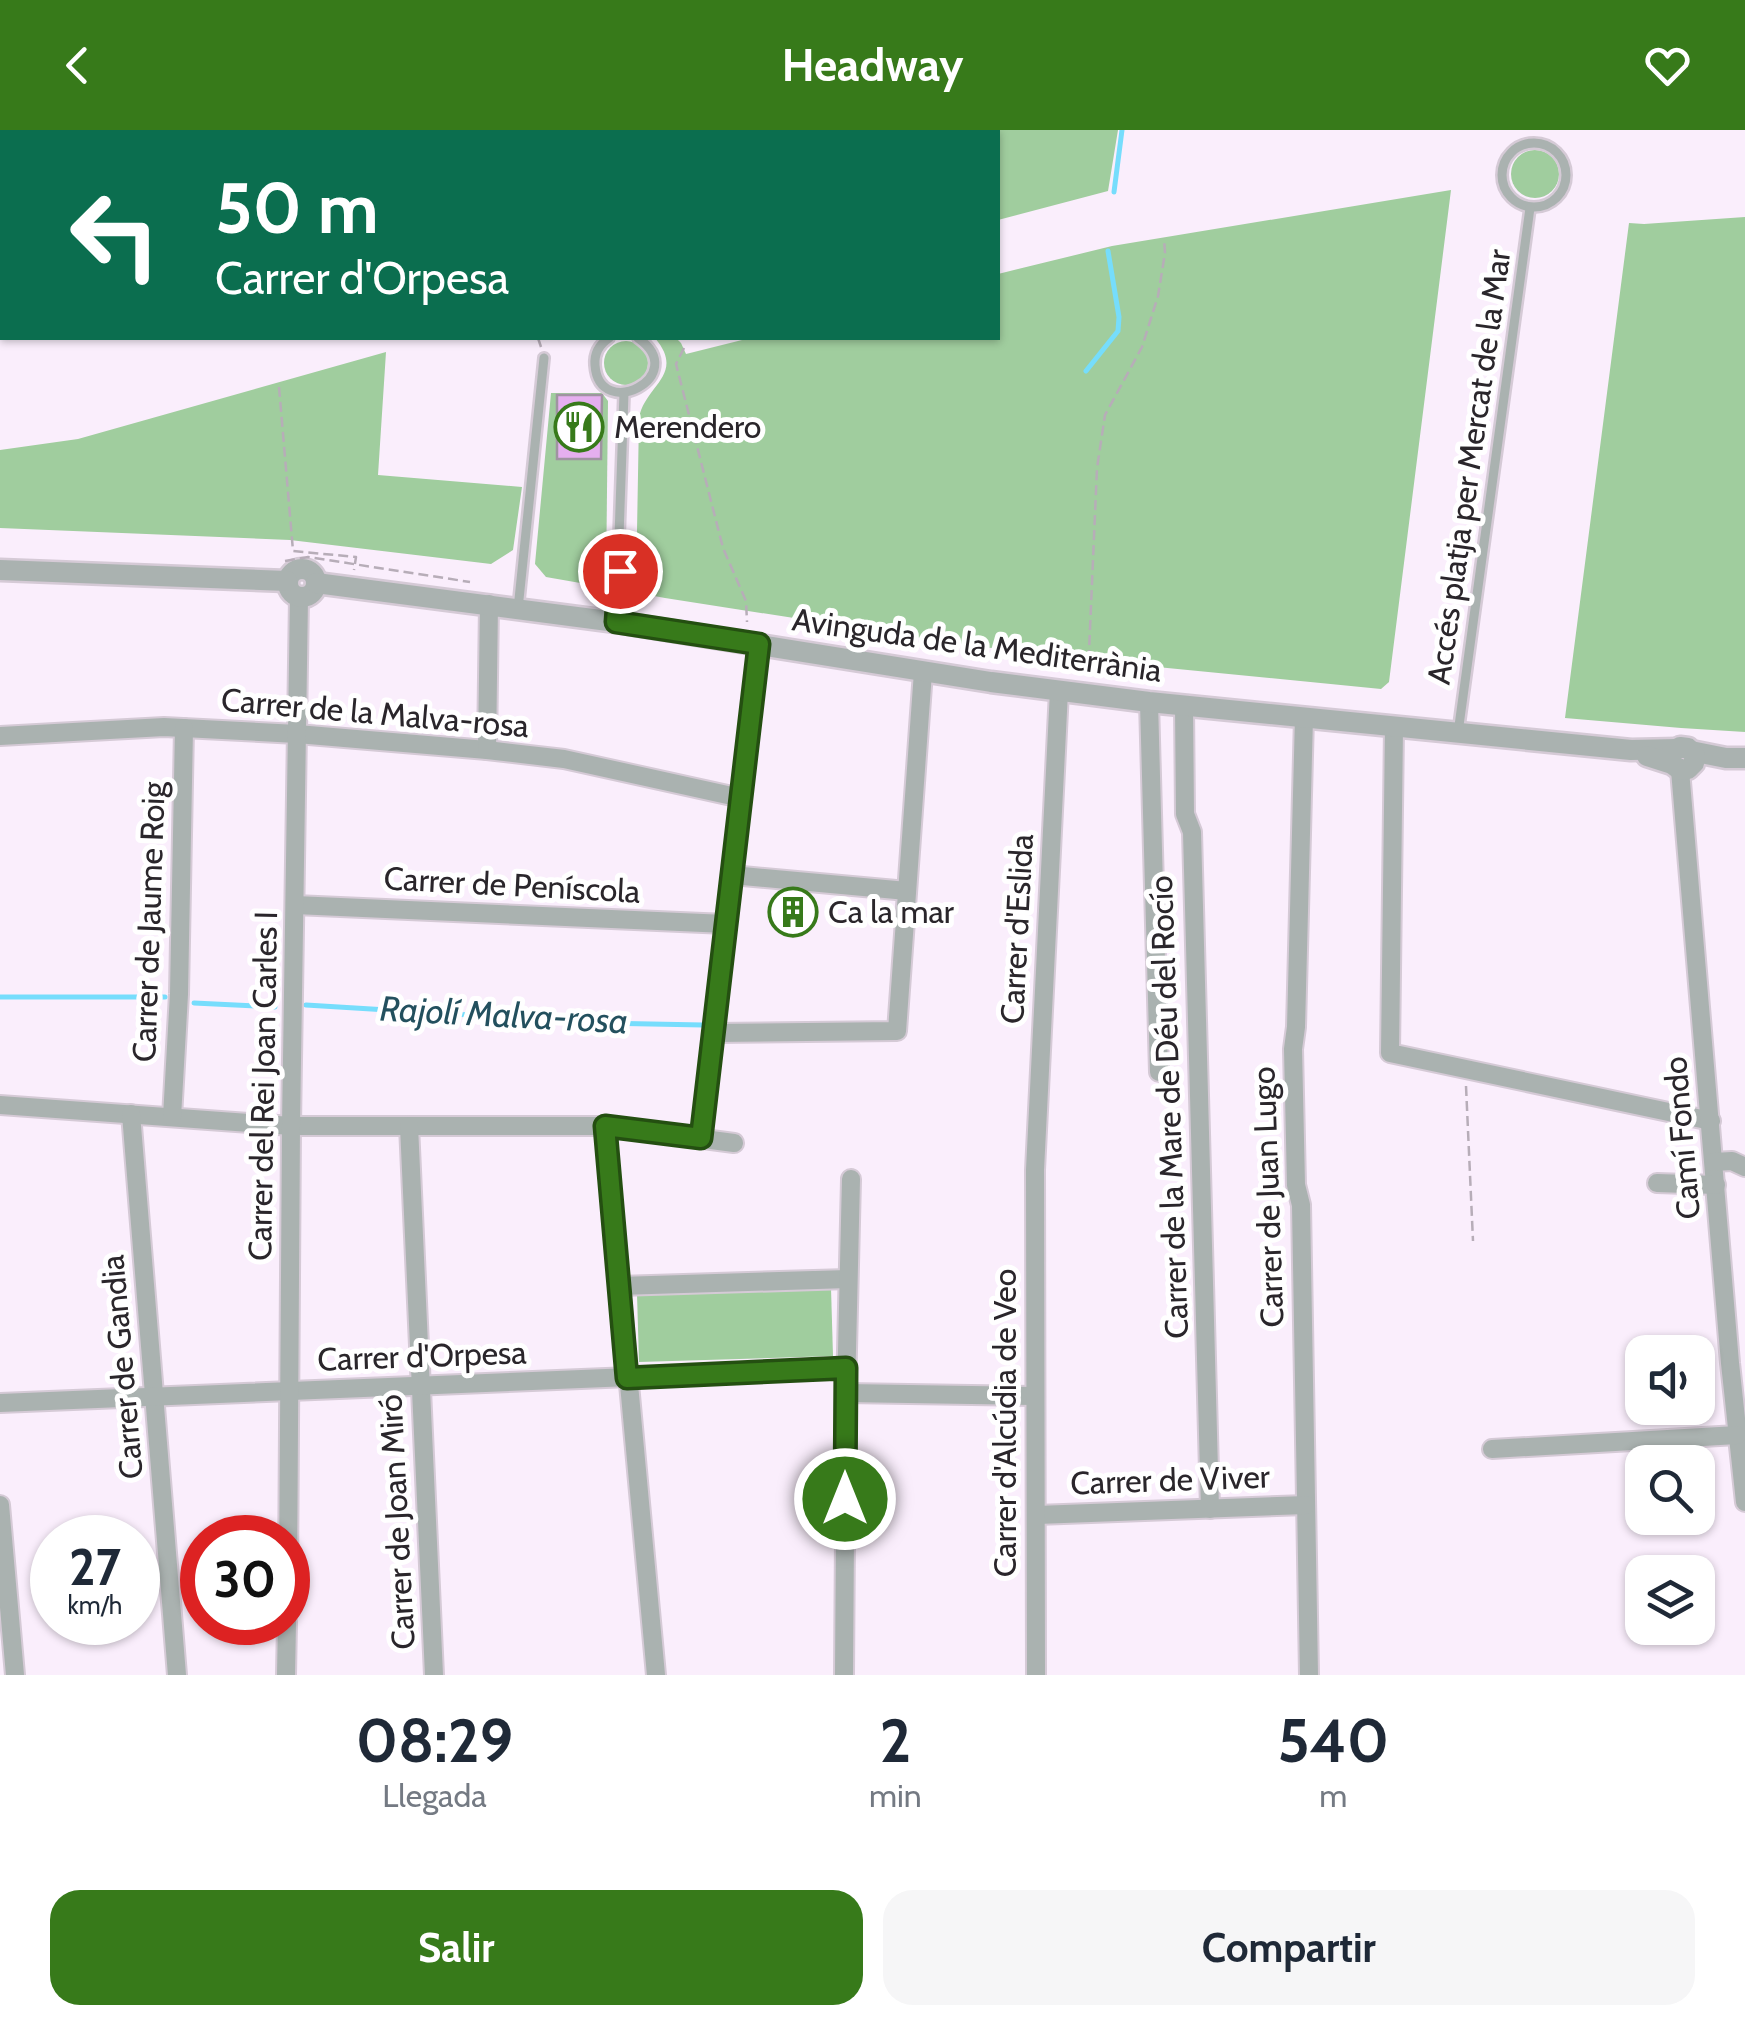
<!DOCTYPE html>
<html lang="es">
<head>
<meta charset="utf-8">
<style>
  :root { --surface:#fff; --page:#f6f6f7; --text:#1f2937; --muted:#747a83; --accent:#377a1a }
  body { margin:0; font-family:Cabin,sans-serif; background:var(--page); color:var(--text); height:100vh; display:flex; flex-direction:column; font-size:38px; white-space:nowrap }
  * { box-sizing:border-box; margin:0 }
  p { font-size:32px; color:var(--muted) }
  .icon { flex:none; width:55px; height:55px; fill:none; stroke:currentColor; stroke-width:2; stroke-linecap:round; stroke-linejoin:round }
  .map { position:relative; height:1545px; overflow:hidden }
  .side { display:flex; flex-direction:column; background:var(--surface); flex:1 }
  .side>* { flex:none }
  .hud { position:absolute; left:0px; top:0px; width:1000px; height:210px; box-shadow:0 2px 8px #0004; background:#0b6e4f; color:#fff; overflow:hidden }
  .controls { position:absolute; left:1625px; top:1205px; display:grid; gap:20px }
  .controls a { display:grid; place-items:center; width:90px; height:90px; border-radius:20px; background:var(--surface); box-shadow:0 2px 8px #0004; font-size:50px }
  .speed { position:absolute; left:30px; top:1385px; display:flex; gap:20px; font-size:50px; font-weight:700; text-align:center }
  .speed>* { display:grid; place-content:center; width:130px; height:130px; border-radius:50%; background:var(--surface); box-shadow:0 2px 8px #0004; line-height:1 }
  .speed small { font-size:25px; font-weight:400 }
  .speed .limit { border:15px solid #d22; background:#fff; color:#111 }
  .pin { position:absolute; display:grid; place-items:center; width:85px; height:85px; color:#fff; margin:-42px; border:5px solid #fff; border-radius:50%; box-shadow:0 2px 10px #0007 }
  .me { position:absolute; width:110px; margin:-55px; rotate:0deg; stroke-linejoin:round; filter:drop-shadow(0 0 8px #0008) }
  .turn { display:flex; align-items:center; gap:35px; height:210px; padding:0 50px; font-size:45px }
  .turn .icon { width:130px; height:130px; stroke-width:2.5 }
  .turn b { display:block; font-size:70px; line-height:85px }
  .eta { display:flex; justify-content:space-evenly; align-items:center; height:170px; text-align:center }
  .eta b { font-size:60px; font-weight:800; line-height:70px }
  .button { display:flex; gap:20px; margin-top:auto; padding:20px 50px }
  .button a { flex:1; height:115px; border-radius:30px; background:var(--accent); color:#fff; font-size:40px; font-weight:800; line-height:115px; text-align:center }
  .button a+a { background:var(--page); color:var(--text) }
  header { display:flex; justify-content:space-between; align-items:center; height:130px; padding:0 50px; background:var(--accent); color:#fff; font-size:45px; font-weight:800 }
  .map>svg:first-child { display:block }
  .green { fill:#a0cd9e }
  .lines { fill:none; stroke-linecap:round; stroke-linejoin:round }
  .stream { stroke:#76ddfc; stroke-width:5 }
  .building { fill:#e5afef; stroke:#9f94a1; stroke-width:2.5 }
  .service-casing { stroke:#d5cad6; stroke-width:14 }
  .minor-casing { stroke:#d5cad6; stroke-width:22 }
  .tertiary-casing { stroke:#d5cad6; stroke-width:25 }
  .path { stroke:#b7adb8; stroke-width:2.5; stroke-dasharray:10 5; stroke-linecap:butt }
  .service { stroke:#aab2b0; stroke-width:9 }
  .minor { stroke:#aab2b0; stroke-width:18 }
  .tertiary { stroke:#aab2b0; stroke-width:20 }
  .route-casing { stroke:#244f11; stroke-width:25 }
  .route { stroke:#377a1a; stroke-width:18 }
  .labels { text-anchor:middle; stroke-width:10; stroke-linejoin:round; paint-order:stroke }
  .poi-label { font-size:32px; fill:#2a262b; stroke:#fff; text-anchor:start }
  .street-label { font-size:32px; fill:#2a262b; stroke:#fff }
  .water-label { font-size:35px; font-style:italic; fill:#23505e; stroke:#fff }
</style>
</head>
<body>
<header><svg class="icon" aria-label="back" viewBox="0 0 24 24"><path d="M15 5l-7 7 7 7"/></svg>Headway<svg class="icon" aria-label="heart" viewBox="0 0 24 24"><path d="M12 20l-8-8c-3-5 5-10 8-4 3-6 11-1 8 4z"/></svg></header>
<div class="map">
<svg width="1745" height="1545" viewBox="0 0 1745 1545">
  <rect width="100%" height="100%" fill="#faeefc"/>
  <g class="green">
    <polygon points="742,0 1118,0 1108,61 998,90 998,2 742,2"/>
    <circle cx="1535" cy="44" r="24"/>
    <path d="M1451,60L1389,552L1381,559L1096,531L967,515L665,468L638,463L636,458L639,288C645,255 686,245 655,208H676L681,213L686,224L750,208H998V144L1112,116Z"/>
    <polygon points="1745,87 1745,602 1681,598 1565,588 1629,93 1644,94"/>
    <circle cx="626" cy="233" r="22"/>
    <polygon points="386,222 378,345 522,357 513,420 491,434 290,410 0,398 0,320 78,309"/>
    <polygon points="551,263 602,263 608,271 606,452 603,457 546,447 535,434"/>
    <polygon points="831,1158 833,1226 639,1232 637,1164"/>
  </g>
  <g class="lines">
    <g class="stream">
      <polyline points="1114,62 1122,0"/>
      <polyline points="1086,241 1118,201 1119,187 1108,121"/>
      <polyline points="0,867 165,867"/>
      <polyline points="194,873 275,877"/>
      <polyline points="306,875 599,893 703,895"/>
    </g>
  </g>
  <g class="building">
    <polygon points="557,265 602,265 601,329 557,329"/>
    <polygon points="776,770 810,772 809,794 777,792"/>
  </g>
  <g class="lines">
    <g class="service-casing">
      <g id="service">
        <circle cx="1534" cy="45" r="32"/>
        <path d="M609,208C600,214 594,222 595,235C599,293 692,246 638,208"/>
        <polyline points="518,479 544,228"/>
        <polyline points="616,492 624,263"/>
        <polyline points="1458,603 1530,78"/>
      </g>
    </g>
    <g class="minor-casing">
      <g id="minor">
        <polyline points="1149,572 1159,942"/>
        <polyline points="1184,575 1185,684 1192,702 1210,1379"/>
        <polyline points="1304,587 1296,897 1293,919 1296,1055 1301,1075 1309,1545"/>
        <polyline points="1394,597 1390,923 1711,991"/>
        <polyline points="0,606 164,597 297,604 487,620 564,629 741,668"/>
        <polyline points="487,620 489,474"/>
        <polyline points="1680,640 1730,1233 1745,1372"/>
        <polyline points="732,745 907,761"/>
        <polyline points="295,775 726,794"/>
        <polyline points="713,903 897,901 923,542"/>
        <polyline points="0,975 291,996 605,996 734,1013"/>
        <polyline points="131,984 177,1545"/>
        <polyline points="172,987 179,864 184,598"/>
        <polyline points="409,996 434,1545"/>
        <polyline points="605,996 656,1545"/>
        <polyline points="701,1008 759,514"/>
        <polyline points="1714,1032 1732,1031 1745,1037"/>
        <polyline points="1657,1053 1716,1055"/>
        <polyline points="619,1156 848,1149"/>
        <polyline points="846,1263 1035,1266"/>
        <polyline points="0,1273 846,1238"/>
        <polyline points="1492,1319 1737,1305"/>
        <polyline points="0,1375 15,1545"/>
        <polyline points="1037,1385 1306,1375"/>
        <polyline points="288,1447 291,996 299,467"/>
        <polyline points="286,1545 287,1492"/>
        <polyline points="844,1545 846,1263 851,1049"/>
        <polyline points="1036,1545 1035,1040 1059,561"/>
      </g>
    </g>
    <g class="tertiary-casing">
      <g id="tertiary">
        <circle cx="302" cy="453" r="14"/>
        <polyline points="0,440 287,451"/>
        <polyline points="316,453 616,492 991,552 1149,572 1631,620 1677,619"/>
        <polyline points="1691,621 1726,628 1745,628"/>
        <polyline points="1647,626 1672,634 1680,640 1688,639 1694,633 1695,626 1688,618 1680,617 1671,624 1672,634"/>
      </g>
    </g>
    <g class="path">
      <polyline points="725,2 726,0"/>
      <polyline points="538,208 541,217"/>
      <polyline points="684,218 676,234 723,418 746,471 747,492"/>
      <polyline points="279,257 293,421 356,427 354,440"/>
      <polyline points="285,431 308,427 470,452"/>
      <polyline points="1088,545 1097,338 1105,285 1142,217 1158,166 1165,123 1164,108"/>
      <polyline points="1466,956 1473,1111"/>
    </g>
    <use href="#service" class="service"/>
    <use href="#minor" class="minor"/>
    <use href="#tertiary" class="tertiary"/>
  </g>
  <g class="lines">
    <g class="route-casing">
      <polyline id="route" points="620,441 616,492 759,514 701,1008 605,996 627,1248 846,1238 845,1369"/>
    </g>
    <use href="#route" class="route"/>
  </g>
  <defs>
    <g id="restaurant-ring" transform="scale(2.5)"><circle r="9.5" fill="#fff" stroke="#377a1a" stroke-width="1.5"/><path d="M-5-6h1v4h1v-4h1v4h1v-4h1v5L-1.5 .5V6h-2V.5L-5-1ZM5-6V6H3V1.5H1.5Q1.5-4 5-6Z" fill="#377a1a"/></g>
    <g id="building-ring" transform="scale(2.5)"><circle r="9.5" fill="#fff" stroke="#377a1a" stroke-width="1.5"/><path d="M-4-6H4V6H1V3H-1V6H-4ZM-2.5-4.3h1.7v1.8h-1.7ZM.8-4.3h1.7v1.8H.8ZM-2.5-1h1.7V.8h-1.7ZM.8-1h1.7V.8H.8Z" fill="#377a1a"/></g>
  </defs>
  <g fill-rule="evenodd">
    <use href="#restaurant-ring" x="579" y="297"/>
    <use href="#building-ring" x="793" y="782"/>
  </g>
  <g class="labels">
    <g class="poi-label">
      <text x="614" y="308">Merendero</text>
      <text x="828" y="793">Ca la mar</text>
    </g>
    <g class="street-label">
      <text transform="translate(1469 337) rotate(-82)" y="11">Accés platja per Mercat de la Mar</text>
      <text transform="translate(977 515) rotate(8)" y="11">Avinguda de la Mediterrània</text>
      <text transform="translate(375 583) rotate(5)" y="11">Carrer de la Malva-rosa</text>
      <text transform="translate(512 755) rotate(3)" y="11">Carrer de Peníscola</text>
      <text transform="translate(149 792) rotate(-88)" y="11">Carrer de Jaume Roig</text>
      <text transform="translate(1017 799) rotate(-87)" y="11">Carrer d'Eslida</text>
      <text transform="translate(263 956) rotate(-89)" y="11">Carrer del Rei Joan Carles I</text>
      <text transform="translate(1169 977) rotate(-92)" y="11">Carrer de la Mare de Déu del Rocío</text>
      <text transform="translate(1682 1008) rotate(-95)" y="11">Camí Fondo</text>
      <text transform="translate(1268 1067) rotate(-92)" y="11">Carrer de Juan Lugo</text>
      <text transform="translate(422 1226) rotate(-2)" y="11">Carrer d'Orpesa</text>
      <text transform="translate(122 1237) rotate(-95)" y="11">Carrer de Gandia</text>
      <text transform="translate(1005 1293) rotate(-90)" y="11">Carrer d'Alcúdia de Veo</text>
      <text transform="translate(1170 1350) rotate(-2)" y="11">Carrer de Viver</text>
      <text transform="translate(397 1392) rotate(-93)" y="11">Carrer de Joan Miró</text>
    </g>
    <g class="water-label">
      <text transform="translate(504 885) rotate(3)" y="12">Rajolí Malva-rosa</text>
    </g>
  </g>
</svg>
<div class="controls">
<a><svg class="icon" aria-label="sound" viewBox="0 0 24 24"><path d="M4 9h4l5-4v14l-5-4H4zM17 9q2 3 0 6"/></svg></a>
<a><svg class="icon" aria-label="search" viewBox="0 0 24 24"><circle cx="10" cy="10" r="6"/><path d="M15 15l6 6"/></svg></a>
<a><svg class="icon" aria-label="layers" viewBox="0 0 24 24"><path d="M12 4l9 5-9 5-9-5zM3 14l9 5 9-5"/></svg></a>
</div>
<div class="speed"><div>27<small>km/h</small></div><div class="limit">30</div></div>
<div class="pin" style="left:620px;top:441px;background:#d93025"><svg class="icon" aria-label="arrive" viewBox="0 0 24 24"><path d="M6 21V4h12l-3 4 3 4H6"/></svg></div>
<svg class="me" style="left:845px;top:1369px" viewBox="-20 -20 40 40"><circle r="17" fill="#377a1a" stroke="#fff" stroke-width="3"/><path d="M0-11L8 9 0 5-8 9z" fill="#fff"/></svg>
<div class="hud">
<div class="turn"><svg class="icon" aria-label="left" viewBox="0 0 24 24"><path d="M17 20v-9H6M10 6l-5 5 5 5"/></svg><div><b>50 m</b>Carrer d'Orpesa</div></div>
</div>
</div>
<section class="side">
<div class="eta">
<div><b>08:29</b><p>Llegada</p></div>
<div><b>2</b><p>min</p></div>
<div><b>540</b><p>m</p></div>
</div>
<div class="button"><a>Salir</a><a>Compartir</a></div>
</section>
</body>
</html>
